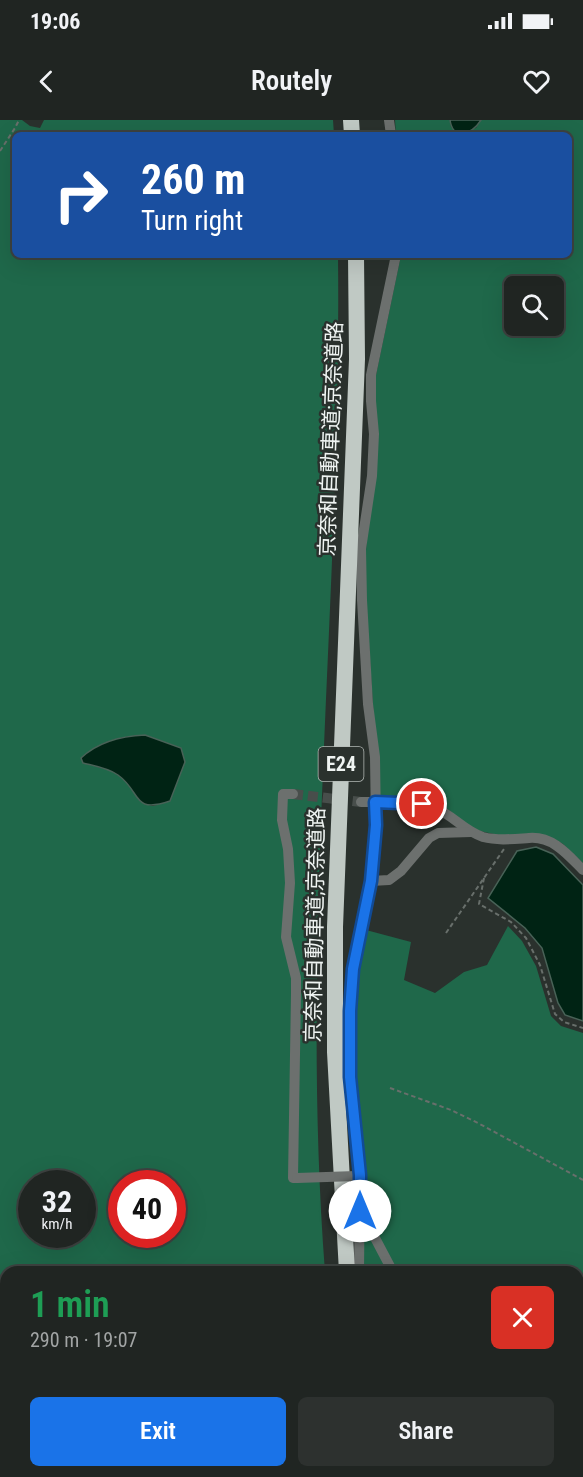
<!DOCTYPE html>
<html lang="en">
<head>
<meta charset="utf-8">
<style>
  :root { --surface:#202522; --page:#2d312f; --text:#f1f3f6; --muted:#a2a5a5; --line:#3d4240; --accent:#1a73e8 }
  body { margin:0; font-family:"Roboto Condensed","Noto Sans JP",sans-serif; background:var(--page); color:var(--text); height:100vh; display:flex; flex-direction:column; font-size:22px; white-space:nowrap }
  * { box-sizing:border-box; margin:0 }
  p { font-size:20px; color:var(--muted) }
  .icon { flex:none; width:33px; height:33px; fill:none; stroke:currentColor; stroke-width:2; stroke-linecap:round; stroke-linejoin:round }
  .map { position:relative; flex:1; overflow:hidden }
  .panel { position:absolute; left:0px; top:1146px; width:584px; height:212px; display:flex; flex-direction:column; background:var(--surface); border-radius:18px 18px 0 0; box-shadow:0 6px 24px #0002,0 0 0 2px var(--line) }
  .panel>* { flex:none }
  .guide { position:absolute; left:12px; top:12px; width:560px; height:126px; border-radius:9px; box-shadow:0 6px 24px #0002,0 0 0 2px var(--line); background:#1a4fa0; color:#fff; overflow:hidden }
  .buttons { position:absolute; left:504px; top:156px; display:grid; gap:12px }
  .buttons a { display:grid; place-items:center; width:60px; height:60px; border-radius:9px; background:var(--surface); box-shadow:0 6px 24px #0002,0 0 0 2px var(--line); font-size:30px }
  .speed { position:absolute; left:18px; top:1050px; display:flex; gap:12px; font-size:30px; font-weight:700; text-align:center }
  .speed>* { display:grid; place-content:center; width:78px; height:78px; border-radius:50%; background:var(--surface); box-shadow:0 6px 24px #0002,0 0 0 2px var(--line); line-height:1 }
  .speed small { font-size:15px; font-weight:400 }
  .speed .limit { border:9px solid #d22; background:#fff; color:#111 }
  .pin { position:absolute; display:grid; place-items:center; width:51px; height:51px; color:#fff; margin:-26px; border:3px solid #fff; border-radius:50%; box-shadow:0 2px 6px #0007 }
  .me { position:absolute; width:66px; margin:-33px; rotate:0deg; stroke-linejoin:round; filter:drop-shadow(0 0 4px #0008) }
  .turn { display:flex; align-items:center; gap:21px; height:126px; padding:0 30px; font-size:27px }
  .turn .icon { width:78px; height:78px; stroke-width:2.5 }
  .turn b { display:block; font-size:42px; line-height:51px }
  .round { display:grid; place-items:center; flex:none; width:63px; height:63px; border-radius:9px; background:var(--page) }
  .summary { display:flex; align-items:center; justify-content:space-between; height:102px; padding:0 30px }
  h1 { font-size:36px; font-weight:600; line-height:45px; color:#1e9e55 }
  .cta { display:flex; gap:12px; margin-top:auto; padding:12px 30px }
  .cta a { flex:1; height:69px; border-radius:9px; background:var(--accent); color:#fff; font-size:24px; font-weight:600; line-height:69px; text-align:center }
  .cta a+a { background:var(--page); color:var(--text) }
  .status { display:flex; justify-content:space-between; align-items:center; height:42px; padding:0 30px; background:var(--surface); direction:ltr }
  .status svg { height:16px; fill:currentColor }
  header { display:flex; justify-content:space-between; align-items:center; height:78px; padding:0 30px; background:var(--surface); font-size:27px; font-weight:600 }
  .map>svg:first-child { display:block }
  .forest { fill:#1f684a; fill-rule:evenodd }
  .water { fill:#002314; stroke:#486257; stroke-width:1.5 }
  .lines { fill:none; stroke-linecap:round; stroke-linejoin:round }
  .minor-tunnel { stroke:#484e4b; stroke-width:10; stroke-dasharray:10 5; stroke-linecap:butt }
  .path { stroke:#686f6b; stroke-width:2; stroke-dasharray:4.5 3; stroke-linecap:butt }
  .minor { stroke:#6c706e; stroke-width:10 }
  .highway { stroke:#c0c9c4; stroke-width:16 }
  .minor-bridge { stroke:#6c706e; stroke-width:10 }
  .route-casing { stroke:#114b97; stroke-width:15 }
  .route { stroke:#1a73e8; stroke-width:10 }
  .labels { text-anchor:middle; stroke-width:5; stroke-linejoin:round; paint-order:stroke }
  .shield { fill:#2a312d; stroke:#b4bab7; stroke-width:1.5 }
  .shield-label { font-size:20px; font-weight:bold; fill:#eff4f2 }
  .street-label { font-size:21px; fill:#eff4f2; stroke:#2a312d }
</style>
</head>
<body>
<div class="status"><b>19:06</b><svg viewBox="0 0 49 12"><path d="M0 12V9h3v3zM5 12V6h3v6zM10 12V3h3v9zM15 12V0h3v12zM26 1h20v11H26zM47 4h2v5h-2z"/></svg></div>
<header><svg class="icon" aria-label="back" viewBox="0 0 24 24"><path d="M15 5l-7 7 7 7"/></svg>Routely<svg class="icon" aria-label="heart" viewBox="0 0 24 24"><path d="M12 20l-8-8c-3-5 5-10 8-4 3-6 11-1 8 4z"/></svg></header>
<div class="map">
<svg width="583" height="1357" viewBox="0 0 583 1357">
  <rect width="100%" height="100%" fill="#2a312d"/>
  <g class="forest">
    <path d="M0,0H22L30,6L40,8L44,0H333L334,15H15V135H338C342,474 299,813 325,1152H6V1226L0,1225ZM130,616L157,685L153,686L144,684L126,661L112,651L83,643ZM32,1064H82V1114H32ZM122,1064H172V1114H122Z"/>
    <path d="M395,0H450L451,7L456,12L476,8L481,0H583V743L563,724L556,720C536,718 490,717 473,708C459,700 449,687 434,682C418,678 392,684 379,675L366,480V430L376,280V255L401,135H568V15H396ZM514,166H554V206H514Z"/>
    <polygon points="508,806 522,821 536,846 551,896 561,906 583,913 583,1169 578,1170 578,1152 363,1152 365,1055 355,957 355,891 358,850 366,810 411,822 404,860 435,873 464,852 487,845"/>
    <polygon points="0,1267 6,1269 6,1352 155,1352 161,1357 0,1357"/>
    <polygon points="237,1352 334,1352 335,1357 242,1357"/>
  </g>
  <g class="water">
    <path d="M450,0H481C472,14 453,21 450,0Z"/>
    <path d="M145,615L181,628L185,642L170,681C131,694 142,672 118,655C108,648 95,646 83,643L81,638C99,621 122,616 145,615Z"/>
    <polygon points="536,727 553,734 583,765 583,901 565,895 558,883 542,828 525,808 488,778 517,731"/>
    <polygon points="155,1352 237,1352 242,1357 161,1357"/>
  </g>
  <g class="lines">
    <polyline class="minor-tunnel" points="293,674 361,682"/>
    <g class="path">
      <polyline points="0,31 15,8 19,0"/>
      <polyline points="484,758 479,784 511,802 526,818 540,845 555,894 564,902 583,908"/>
      <polyline points="446,813 504,729"/>
      <polyline points="390,968 451,990 478,1003 583,1060"/>
      <polyline points="252,1352 259,1357"/>
    </g>
    <g class="minor">
      <polyline points="389,0 391,15"/>
      <polyline points="293,674 283,674 282,700 288,729 290,763 286,817 296,858 296,873 293,1058 297,1058"/>
      <path d="M361,682C381,682 418,681 435,688C453,695 464,711 483,717C498,721 514,719 529,718C553,716 568,735 583,750"/>
      <polyline points="371,761 389,760 401,751 429,718 438,713 471,712"/>
      <polyline points="360,1109 374,1116 393,1152"/>
      <polyline points="359,1152 360,1055 350,957 350,891 353,849 371,761 376,705 375,637 368,584 362,480 361,429 372,356 374,314 371,281 371,255 396,135"/>
      <polyline points="578,1192 583,1196"/>
      <polyline points="583,1213 583,1224"/>
      <polyline points="388,1352 389,1357"/>
    </g>
    <g class="highway">
      <polyline points="351,0 352,15"/>
      <polyline points="347,1152 335,932 335,807 357,239 356,135"/>
      <polyline points="357,1352 358,1357"/>
    </g>
    <polyline class="minor-bridge" points="297,1058 356,1056"/>
  </g>
  <g class="lines">
    <g class="route-casing">
      <polyline id="route" points="360,1091 360,1055 350,957 350,891 353,849 371,761 376,705 375,682 422,684"/>
    </g>
    <use href="#route" class="route"/>
  </g>
  <g class="labels">
    <rect class="shield" x="318.5" y="627" width="45" height="34" rx="4.5"/>
    <g class="shield-label">
      <text x="341" y="651">E24</text>
    </g>
    <g class="street-label">
      <text transform="translate(331 319) rotate(-88)" y="7">京奈和自動車道;京奈道路</text>
      <text transform="translate(315 805) rotate(-89)" y="7">京奈和自動車道;京奈道路</text>
    </g>
  </g>
</svg>
<div class="buttons">
<a><svg class="icon" aria-label="search" viewBox="0 0 24 24"><circle cx="10" cy="10" r="6"/><path d="M15 15l6 6"/></svg></a>
</div>
<div class="speed"><div>32<small>km/h</small></div><div class="limit">40</div></div>
<div class="pin" style="left:422px;top:684px;background:#d93025"><svg class="icon" aria-label="arrive" viewBox="0 0 24 24"><path d="M6 21V4h12l-3 4 3 4H6"/></svg></div>
<svg class="me" style="left:360px;top:1091px" viewBox="-20 -20 40 40"><circle r="19" fill="#fff"/><path d="M0-13L10 11 0 6-10 11z" fill="#1a73e8"/></svg>
<div class="guide">
<div class="turn"><svg class="icon" aria-label="right" viewBox="0 0 24 24"><path d="M7 20v-9h11M14 6l5 5-5 5"/></svg><div><b>260 m</b>Turn right</div></div>
</div>
<section class="panel">
<div class="summary"><div><h1>1 min</h1><p>290 m · 19:07</p></div><a class="round" style="background:#d93025;color:#fff"><svg class="icon" aria-label="close" viewBox="0 0 24 24"><path d="M6 6l12 12M18 6L6 18"/></svg></a></div>
<div class="cta"><a>Exit</a><a>Share</a></div>
</section>
</div>
</body>
</html>
